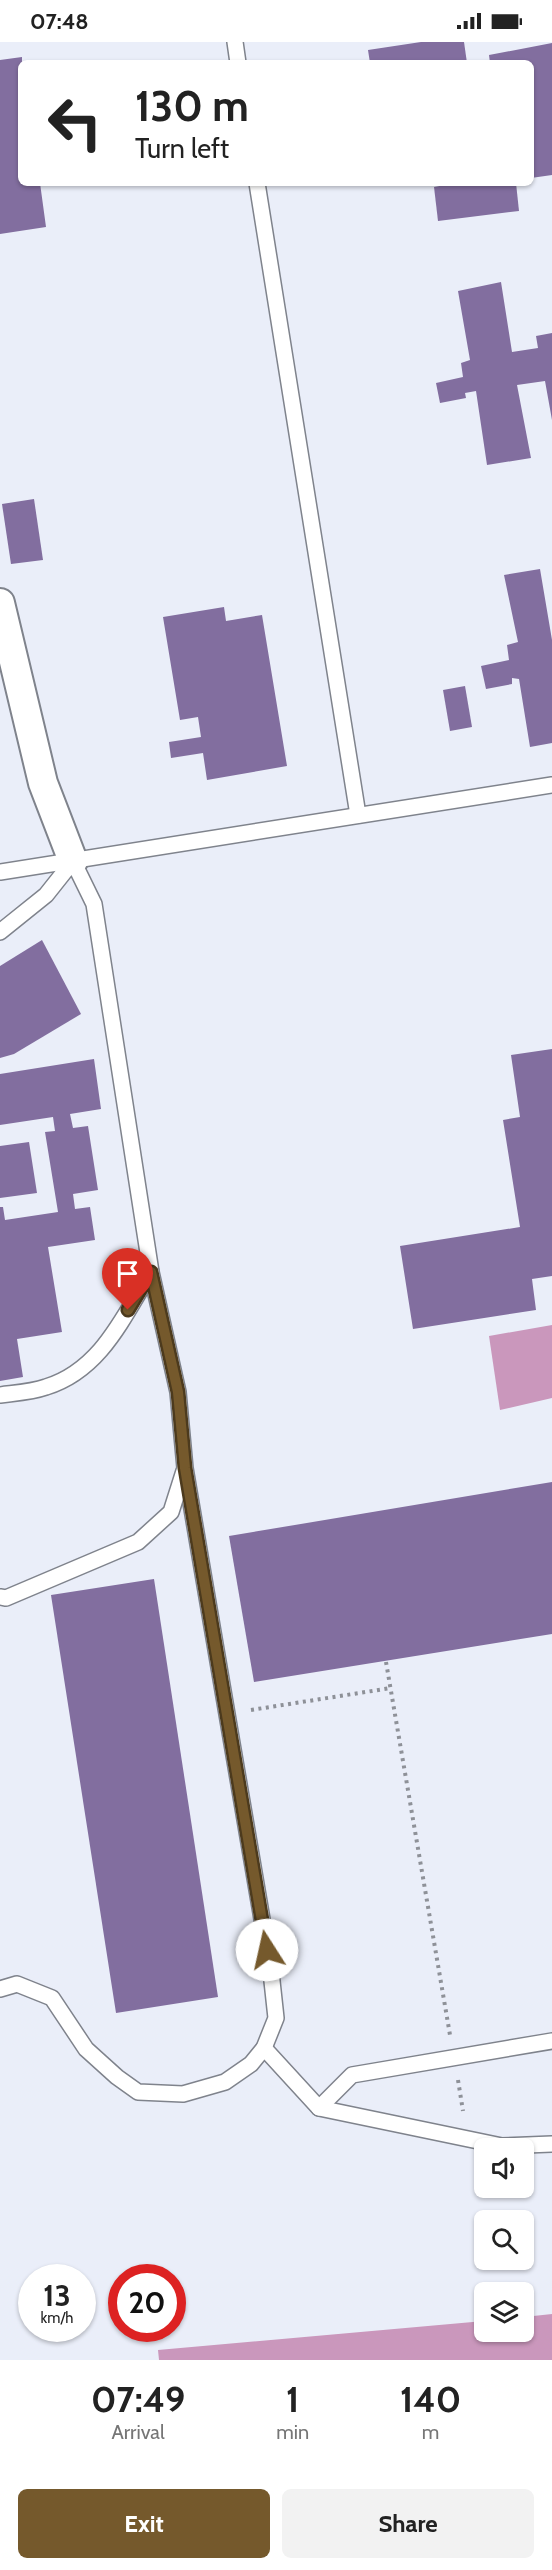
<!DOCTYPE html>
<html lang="en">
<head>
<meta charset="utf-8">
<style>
  :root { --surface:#fff; --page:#f2f2f2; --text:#222; --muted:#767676; --accent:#75592c }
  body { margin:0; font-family:Cabin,sans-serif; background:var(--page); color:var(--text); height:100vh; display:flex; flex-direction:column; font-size:22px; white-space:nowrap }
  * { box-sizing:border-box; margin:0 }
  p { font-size:20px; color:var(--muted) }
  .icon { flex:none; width:33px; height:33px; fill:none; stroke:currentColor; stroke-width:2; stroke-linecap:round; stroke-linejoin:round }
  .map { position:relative; height:2318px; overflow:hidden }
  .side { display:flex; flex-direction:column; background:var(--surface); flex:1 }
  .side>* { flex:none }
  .hud { position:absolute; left:18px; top:18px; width:516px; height:126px; border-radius:9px; box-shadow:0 2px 4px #0004; background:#fff; color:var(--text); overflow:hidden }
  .buttons { position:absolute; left:474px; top:2096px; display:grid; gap:12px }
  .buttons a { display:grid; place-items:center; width:60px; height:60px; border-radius:9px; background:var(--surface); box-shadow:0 2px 4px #0004; font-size:30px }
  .speed { position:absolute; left:18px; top:2222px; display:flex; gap:12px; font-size:30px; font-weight:700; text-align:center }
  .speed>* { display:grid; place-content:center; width:78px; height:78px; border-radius:50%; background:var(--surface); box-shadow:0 2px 4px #0004; line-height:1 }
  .speed small { font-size:15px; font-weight:400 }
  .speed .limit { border:9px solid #d22; background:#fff; color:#111 }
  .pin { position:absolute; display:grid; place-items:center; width:51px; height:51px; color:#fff; margin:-62px -26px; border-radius:50% 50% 50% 0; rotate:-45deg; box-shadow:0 0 6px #0007 }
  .pin .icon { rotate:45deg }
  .me { position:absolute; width:66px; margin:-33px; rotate:350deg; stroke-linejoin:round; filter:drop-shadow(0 0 4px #0008) }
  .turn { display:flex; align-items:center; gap:21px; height:126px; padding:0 18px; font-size:27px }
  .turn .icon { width:78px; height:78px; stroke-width:2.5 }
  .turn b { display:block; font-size:42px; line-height:51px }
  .eta { display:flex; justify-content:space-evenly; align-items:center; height:102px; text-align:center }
  .eta b { font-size:36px; font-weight:800; line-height:42px }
  .cta { display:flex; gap:12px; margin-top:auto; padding:12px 18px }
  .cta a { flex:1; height:69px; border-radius:9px; background:var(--accent); color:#fff; font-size:24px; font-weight:800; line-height:69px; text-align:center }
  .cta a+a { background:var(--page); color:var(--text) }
  .status { display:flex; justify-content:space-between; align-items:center; height:42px; padding:0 30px; background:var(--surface); direction:ltr }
  .status svg { height:16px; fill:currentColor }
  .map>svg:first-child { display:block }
  .forest { fill:#ca97bc }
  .building { fill:#826e9f }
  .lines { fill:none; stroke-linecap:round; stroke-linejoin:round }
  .service-casing { stroke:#7f838c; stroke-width:18 }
  .minor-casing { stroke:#7f838c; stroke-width:32 }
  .path { stroke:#8e9198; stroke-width:4; stroke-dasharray:3 4.5; stroke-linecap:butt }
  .service { stroke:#fff; stroke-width:15 }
  .minor { stroke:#fff; stroke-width:28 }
  .route-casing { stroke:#4c3a1d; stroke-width:15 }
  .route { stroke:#75592c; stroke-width:10 }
</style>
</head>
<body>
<div class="status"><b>07:48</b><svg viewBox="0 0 49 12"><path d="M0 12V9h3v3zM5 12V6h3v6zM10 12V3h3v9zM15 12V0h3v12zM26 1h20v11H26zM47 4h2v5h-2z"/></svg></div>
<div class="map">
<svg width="552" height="2318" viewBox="0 0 552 2318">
  <rect width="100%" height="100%" fill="#eaeef9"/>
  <g class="forest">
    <polygon points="552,1283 552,1356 500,1368 489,1294"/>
    <polygon points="552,2272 552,2318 159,2318 158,2308 484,2279 484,2289 524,2289 524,2275"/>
  </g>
  <g class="building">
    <polygon points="421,0 464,0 467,21 370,21 368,8"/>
    <polygon points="552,1 552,133 531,136 531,21 490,21 489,13"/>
    <polygon points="22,15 21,141 40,141 46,185 0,192 0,18"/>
    <polygon points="456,141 516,141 519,169 438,179 434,145"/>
    <polygon points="501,240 512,310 538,306 536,294 552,291 552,378 545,339 517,343 531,416 487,423 476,349 465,351 466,356 440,361 436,341 463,335 461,321 470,318 458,249"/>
    <polygon points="34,457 43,518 11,522 2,462"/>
    <polygon points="540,527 552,598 552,701 530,705 519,637 512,636 512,642 486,647 481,624 509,618 507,603 518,600 504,533"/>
    <polygon points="224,565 226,579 262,573 287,724 207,738 203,711 171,716 169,700 201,695 198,675 180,678 163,575"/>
    <polygon points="465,644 472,685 450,689 443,648"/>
    <polygon points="42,898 81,972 14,1012 0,1016 0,924"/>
    <polygon points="552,1007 552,1234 532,1237 536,1268 413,1287 400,1204 520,1185 503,1078 520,1075 511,1013"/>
    <polygon points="94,1017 101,1067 70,1072 73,1086 88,1084 98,1148 73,1152 75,1167 90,1165 95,1198 48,1205 62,1290 17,1297 23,1335 0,1339 0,1165 3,1165 5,1178 58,1170 45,1090 55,1089 53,1075 0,1083 0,1032"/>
    <polygon points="29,1100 37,1151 0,1156 0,1104"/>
    <polygon points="552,1440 552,1592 254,1640 229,1494"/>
    <polygon points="154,1537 218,1955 116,1971 51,1553"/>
  </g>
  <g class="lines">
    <g class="service-casing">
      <g id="service">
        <polyline points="235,0 238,21"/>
        <polyline points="257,141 358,773"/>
        <polyline points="0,830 552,743"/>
        <polyline points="0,890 46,853 73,819 94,862 151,1230 178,1350 185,1426 271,1930 276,1976 264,2006 251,2022 225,2040 183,2052 138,2050 117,2035 86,2007 52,1956 17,1942 0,1947"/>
        <path d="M0,1353C15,1351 32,1350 46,1345C101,1328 123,1275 151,1230"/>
        <polyline points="0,1555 6,1556 138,1500 171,1470 184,1429"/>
        <polyline points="264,2006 319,2066 502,2104 552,2102"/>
        <polyline points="319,2066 352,2033 552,1999"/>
      </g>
    </g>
    <g class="minor-casing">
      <polyline id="minor" points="0,561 43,741 73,819"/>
    </g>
    <g class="path">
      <polyline points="386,1620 450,1993"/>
      <polyline points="251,1668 391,1646"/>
      <polyline points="458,2038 463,2069"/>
    </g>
    <use href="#service" class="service"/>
    <use href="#minor" class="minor"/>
  </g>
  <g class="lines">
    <g class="route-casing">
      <polyline id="route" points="128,1268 151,1230 178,1350 185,1426 267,1908"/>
    </g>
    <use href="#route" class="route"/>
  </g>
</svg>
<div class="buttons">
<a><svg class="icon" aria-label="sound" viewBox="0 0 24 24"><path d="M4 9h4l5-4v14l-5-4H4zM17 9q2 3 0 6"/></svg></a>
<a><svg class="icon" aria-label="search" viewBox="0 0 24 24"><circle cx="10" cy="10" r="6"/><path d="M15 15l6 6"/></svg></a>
<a><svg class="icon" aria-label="layers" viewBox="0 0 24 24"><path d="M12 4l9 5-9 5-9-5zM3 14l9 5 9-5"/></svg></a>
</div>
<div class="speed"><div>13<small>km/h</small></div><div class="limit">20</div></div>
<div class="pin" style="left:128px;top:1268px;background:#d93025"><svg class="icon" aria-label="arrive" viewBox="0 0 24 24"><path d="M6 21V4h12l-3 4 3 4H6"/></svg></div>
<svg class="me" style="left:267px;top:1908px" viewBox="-20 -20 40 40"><circle r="19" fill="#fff"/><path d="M0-13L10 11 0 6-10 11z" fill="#75592c"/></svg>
<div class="hud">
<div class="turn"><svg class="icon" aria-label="left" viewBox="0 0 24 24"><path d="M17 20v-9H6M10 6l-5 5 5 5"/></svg><div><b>130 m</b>Turn left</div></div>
</div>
</div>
<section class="side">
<div class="eta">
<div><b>07:49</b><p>Arrival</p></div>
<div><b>1</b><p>min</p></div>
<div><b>140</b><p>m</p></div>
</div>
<div class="cta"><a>Exit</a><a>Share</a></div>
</section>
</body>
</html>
